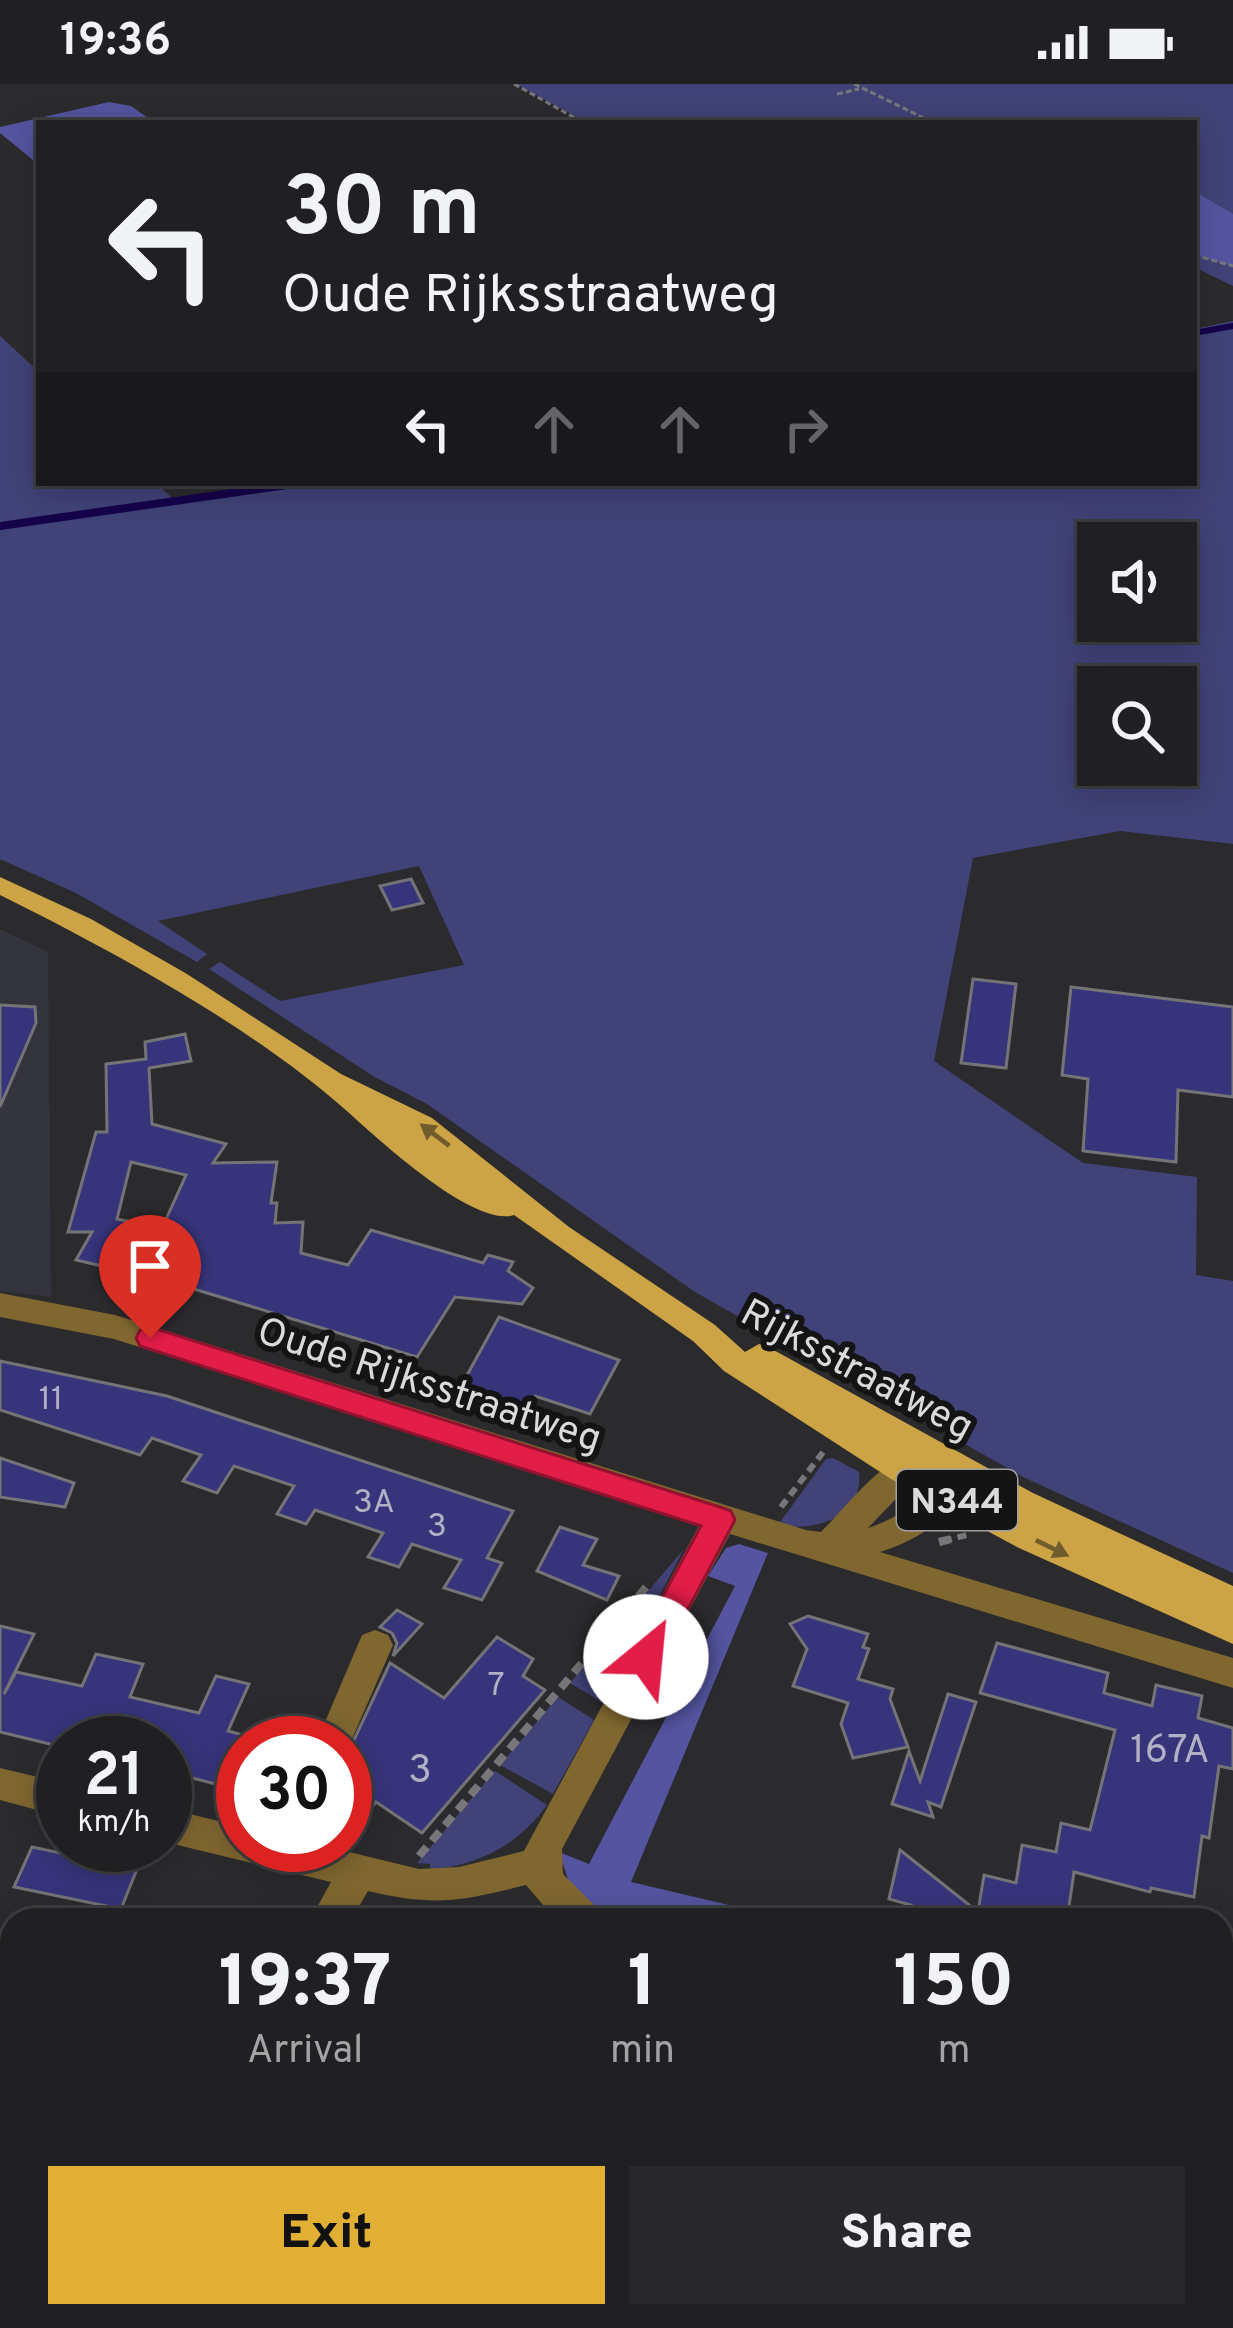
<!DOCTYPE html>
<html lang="en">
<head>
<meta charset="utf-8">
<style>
  :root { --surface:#202022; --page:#28282a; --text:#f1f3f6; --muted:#a2a3a5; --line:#3d3e40; --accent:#e1af34 }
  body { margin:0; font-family:Overpass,sans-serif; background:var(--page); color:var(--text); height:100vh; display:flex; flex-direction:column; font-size:45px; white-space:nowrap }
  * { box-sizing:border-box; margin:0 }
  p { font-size:39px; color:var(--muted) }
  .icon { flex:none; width:66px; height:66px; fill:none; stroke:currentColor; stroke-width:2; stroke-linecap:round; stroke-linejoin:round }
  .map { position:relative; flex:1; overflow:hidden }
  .details { position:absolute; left:0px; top:1824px; width:1233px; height:420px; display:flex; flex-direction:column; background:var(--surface); border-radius:36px 36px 0 0; box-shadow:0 6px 30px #0003,0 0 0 3px var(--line) }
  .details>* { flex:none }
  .guide { position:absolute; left:36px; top:36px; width:1161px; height:366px; border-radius:0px; box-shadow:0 6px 30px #0003,0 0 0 3px var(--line); background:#202022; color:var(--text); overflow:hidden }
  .buttons { position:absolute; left:1077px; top:438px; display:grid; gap:24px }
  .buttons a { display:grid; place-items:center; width:120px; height:120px; border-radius:0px; background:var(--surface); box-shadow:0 6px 30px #0003,0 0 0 3px var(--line); font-size:60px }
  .speed { position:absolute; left:36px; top:1632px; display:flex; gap:24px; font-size:60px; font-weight:700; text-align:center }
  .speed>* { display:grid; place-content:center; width:156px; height:156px; border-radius:50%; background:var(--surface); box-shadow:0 6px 30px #0003,0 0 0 3px var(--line); line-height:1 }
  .speed small { font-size:30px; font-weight:400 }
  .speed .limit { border:18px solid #d22; background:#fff; color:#111 }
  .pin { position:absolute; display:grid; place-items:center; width:102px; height:102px; color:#fff; margin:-123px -51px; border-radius:50% 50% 50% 0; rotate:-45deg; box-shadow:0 0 12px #0007 }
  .pin .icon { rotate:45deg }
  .me { position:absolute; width:132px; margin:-66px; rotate:28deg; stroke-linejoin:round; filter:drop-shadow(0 0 9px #0008) }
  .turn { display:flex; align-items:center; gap:42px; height:252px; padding:0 48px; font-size:54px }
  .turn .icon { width:156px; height:156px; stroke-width:2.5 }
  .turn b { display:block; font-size:84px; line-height:102px }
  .lanes { display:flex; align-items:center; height:114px; padding:0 48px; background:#0003; justify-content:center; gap:60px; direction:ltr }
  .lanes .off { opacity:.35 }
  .eta { display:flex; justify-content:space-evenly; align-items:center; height:204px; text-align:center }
  .eta b { font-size:72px; font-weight:800; line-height:84px }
  .primary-button { display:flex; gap:24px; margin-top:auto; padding:24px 48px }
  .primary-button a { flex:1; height:138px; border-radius:0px; background:var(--accent); color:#111; font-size:48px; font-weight:800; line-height:138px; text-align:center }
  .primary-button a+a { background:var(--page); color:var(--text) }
  .status { display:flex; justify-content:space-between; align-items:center; height:84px; padding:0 60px; background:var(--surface); direction:ltr }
  .status svg { height:33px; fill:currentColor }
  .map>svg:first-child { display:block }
  .built { fill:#33343c }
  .green { fill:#414277; fill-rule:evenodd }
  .forest { fill:#5454a0 }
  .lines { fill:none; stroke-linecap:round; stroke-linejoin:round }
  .stream-far1 { stroke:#14034b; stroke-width:6 }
  .stream { stroke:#14034b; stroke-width:8 }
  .building { fill:#37347c; stroke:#747477; stroke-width:3; fill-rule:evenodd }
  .path-far2 { stroke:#777779; stroke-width:3; stroke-dasharray:6 3; stroke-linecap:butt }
  .path-far1 { stroke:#777779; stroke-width:6; stroke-dasharray:9 6; stroke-linecap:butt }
  .path { stroke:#777779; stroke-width:8; stroke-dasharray:12 8; stroke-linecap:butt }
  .minor { fill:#806730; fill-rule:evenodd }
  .major { fill:#cda445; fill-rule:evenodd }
  .oneway { fill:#705c2d }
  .route { fill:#e11d48; stroke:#92132f; stroke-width:3 }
  .labels { text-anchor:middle; stroke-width:12; stroke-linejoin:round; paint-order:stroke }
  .number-label { font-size:33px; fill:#b1b0c4 }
  .shield { fill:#141415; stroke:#9f9fa0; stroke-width:3 }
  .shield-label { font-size:36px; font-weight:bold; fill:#dadadc }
  .street-label { font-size:39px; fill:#dadadc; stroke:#141415 }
  .near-number-label { font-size:39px; fill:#b1b0c4 }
</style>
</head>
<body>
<div class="status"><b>19:36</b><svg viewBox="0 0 49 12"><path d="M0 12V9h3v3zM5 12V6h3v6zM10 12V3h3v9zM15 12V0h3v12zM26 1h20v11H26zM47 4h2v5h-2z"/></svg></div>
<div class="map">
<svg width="1233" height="2244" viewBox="0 0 1233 2244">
  <rect width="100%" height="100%" fill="#2b2b2e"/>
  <polygon class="built" points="0,845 48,868 51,1213 0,1207"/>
  <g class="green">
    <polygon points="516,0 1233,0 1233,202 1194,183 1194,39 588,39"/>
    <path d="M1233,237V760L1120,747L973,774L934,977L1083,1079L1197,1093L1196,1191L1233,1197V1489L1025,1394L695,1208L427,1020L373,992L209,885L220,878L280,917L464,881L419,782L158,837L207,870L197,878L76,809L0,775V445L318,399H1194V245ZM1098,459H1176V537H1098ZM1098,603H1176V681H1098Z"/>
    <polygon points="0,252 39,288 39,399 156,399 174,416 0,440"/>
    <path d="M833,1374L859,1388C864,1434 814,1448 778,1441L826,1375Z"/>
    <polygon points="684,1465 603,1619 570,1599"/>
    <polygon points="558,1613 594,1636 553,1710 500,1681"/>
    <path d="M495,1687L547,1721C518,1761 479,1781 430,1786V1780L417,1779Z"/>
  </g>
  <g class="forest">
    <polygon points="109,18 131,22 155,39 39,39 39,81 0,49 0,43"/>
    <polygon points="1194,107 1233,130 1233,182 1194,171"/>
    <polygon points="739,1460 768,1469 631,1798 793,1836 614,1835 572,1807 559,1768 589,1780 735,1502 708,1492 726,1464"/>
  </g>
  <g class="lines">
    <polyline class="stream-far1" points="1194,249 1233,242"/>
    <polyline class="stream" points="0,442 301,399"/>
  </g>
  <g class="building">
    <polygon points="411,795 423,819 392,826 380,802"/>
    <polygon points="973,895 1016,900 1006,984 961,979"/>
    <polygon points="1071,903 1233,923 1233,1013 1178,1006 1176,1078 1083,1067 1088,995 1062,991"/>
    <polygon points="0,921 35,923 36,939 0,1023"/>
    <path d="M185,950L191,977L149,984L152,1040L226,1060L213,1079L277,1078L271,1119H277L275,1139L303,1138L301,1169L348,1181L371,1146L483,1179L488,1171L513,1178L508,1187L533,1204L522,1220L455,1213L417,1273L171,1198L162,1205L136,1197L141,1191L76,1176L92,1148H68L96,1048H107L106,980L146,975L145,958ZM131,1078L186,1091L162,1144L117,1135Z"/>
    <polygon points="499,1233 619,1276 590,1330 535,1312 521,1335 455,1313"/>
    <polygon points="0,1277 167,1312 513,1427 487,1474 502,1479 482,1516 444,1504 461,1476 412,1460 399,1483 368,1473 383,1449 315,1426 306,1440 277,1430 294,1402 234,1382 217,1409 183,1397 201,1371 152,1354 140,1371 0,1326"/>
    <polygon points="0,1374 74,1399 65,1423 0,1413"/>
    <polygon points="560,1443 597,1455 583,1481 619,1492 607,1516 537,1487"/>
    <polygon points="397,1526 422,1540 393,1572 397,1559 392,1549 380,1543"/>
    <polygon points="808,1532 868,1550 863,1563 869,1565 858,1595 893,1605 890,1615 908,1663 853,1674 841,1640 848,1619 793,1602 807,1565 790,1540"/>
    <polygon points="0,1542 34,1550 4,1610 16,1588 82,1602 96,1570 143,1580 130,1613 199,1629 216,1592 249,1600 228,1647 243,1651 243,1707 165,1687 165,1659 63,1659 62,1663 0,1648"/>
    <polygon points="497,1553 533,1575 523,1592 545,1606 422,1749 376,1718 362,1734 345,1730 345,1675 390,1579 444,1614"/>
    <polygon points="997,1559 1108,1589 1104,1609 1152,1622 1156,1601 1202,1612 1198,1634 1233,1644 1233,1685 1219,1682 1209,1754 1202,1752 1194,1813 1151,1804 1150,1808 1074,1788 1067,1836 908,1836 911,1821 889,1815 900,1766 978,1828 984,1791 1016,1799 1022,1761 1056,1768 1061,1739 1090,1746 1115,1646 980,1609"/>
    <polygon points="948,1610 976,1618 941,1723 928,1718 933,1733 892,1720 909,1667 920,1697"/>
    <polygon points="32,1763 137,1785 121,1825 14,1803"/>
  </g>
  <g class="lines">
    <g class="path-far2">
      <polyline points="514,0 584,39"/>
      <polyline points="854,0 934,39"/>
      <polyline points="837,10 859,5"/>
      <polyline points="1194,171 1233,182"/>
    </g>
    <g class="path-far1">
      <polyline points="781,1423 824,1367"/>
      <polyline points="943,1457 967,1451"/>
    </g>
    <g class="path">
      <polyline points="939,1458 955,1454"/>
      <polyline points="419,1772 647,1502"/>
    </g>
    <g class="minor">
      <path d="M0,1209L115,1231L806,1446L821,1448C854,1415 899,1349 953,1367L964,1387C958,1432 921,1455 880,1468L1233,1574V1604L730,1450L562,1765L563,1790L596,1823L601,1836H556L526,1801C461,1817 435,1823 368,1807L351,1836H310L331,1798L165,1758V1724L243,1743V1761H320L419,1785L459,1783L524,1767L700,1440L114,1255L0,1233ZM930,1392C926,1419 892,1436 868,1444L914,1396Z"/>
      <polygon points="375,1546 388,1551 393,1561 345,1671 345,1659 316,1659 362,1551"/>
      <polygon points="0,1684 63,1699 63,1733 0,1716"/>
      <polygon points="12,1950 12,1997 0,2002 0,1954"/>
      <polygon points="1221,1976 1233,1978 1233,2018 1221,2016"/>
      <polygon points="12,2170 12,2224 0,2229 0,2175"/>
      <polygon points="210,2232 257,2232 252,2244 205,2244"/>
      <polygon points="416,2232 462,2232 457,2244 411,2244"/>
      <polygon points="843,2232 887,2232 882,2244 838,2244"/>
      <polygon points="1073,2232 1117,2232 1112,2244 1068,2244"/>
    </g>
    <path class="major" d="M0,793L91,835L187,890L341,990L432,1034L569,1143L715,1241L745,1268L759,1260L770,1264L1033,1409L1233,1502V1560L1019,1464L891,1395L724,1287L693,1257L514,1131C474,1144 378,1055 348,1028C254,944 113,867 0,811Z"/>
  </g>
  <defs><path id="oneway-solid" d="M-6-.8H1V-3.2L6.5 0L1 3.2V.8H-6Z" transform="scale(3)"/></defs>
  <g class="oneway">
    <use href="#oneway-solid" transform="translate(435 1051) rotate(-143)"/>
    <use href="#oneway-solid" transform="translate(1052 1464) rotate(26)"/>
  </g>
  <polygon class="route" points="150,1243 720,1423 731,1427 735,1436 658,1582 646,1586 635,1582 630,1573 701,1442 140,1262 136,1254 140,1246"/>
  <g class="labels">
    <g class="number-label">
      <text x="51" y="1325">11</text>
      <text x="374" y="1428">3A</text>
      <text x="437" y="1452">3</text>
      <text x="496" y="1611">7</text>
    </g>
    <rect class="shield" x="897" y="1386" width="120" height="60" rx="9"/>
    <g class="shield-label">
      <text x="957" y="1429">N344</text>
    </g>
    <g class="street-label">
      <text transform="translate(858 1284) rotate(28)" y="14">Rijksstraatweg</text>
      <text transform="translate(430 1299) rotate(18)" y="14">Oude Rijksstraatweg</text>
    </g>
    <g class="near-number-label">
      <text x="1170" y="1678">167A</text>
      <text x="420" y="1698">3</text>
    </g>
  </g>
</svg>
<div class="buttons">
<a><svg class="icon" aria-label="sound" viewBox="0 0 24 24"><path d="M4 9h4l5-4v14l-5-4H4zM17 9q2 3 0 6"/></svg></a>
<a><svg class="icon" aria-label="search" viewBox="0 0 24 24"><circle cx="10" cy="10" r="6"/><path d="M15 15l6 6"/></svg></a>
</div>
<div class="speed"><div>21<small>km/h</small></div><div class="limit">30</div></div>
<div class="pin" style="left:150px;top:1254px;background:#d93025"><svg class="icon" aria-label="arrive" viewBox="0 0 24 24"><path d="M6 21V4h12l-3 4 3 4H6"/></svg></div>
<svg class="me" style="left:646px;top:1573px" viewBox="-20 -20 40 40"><circle r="19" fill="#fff"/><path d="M0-13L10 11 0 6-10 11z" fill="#e11d48"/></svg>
<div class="guide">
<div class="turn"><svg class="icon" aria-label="left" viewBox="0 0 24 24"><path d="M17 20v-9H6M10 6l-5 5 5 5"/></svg><div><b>30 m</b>Oude Rijksstraatweg</div></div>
<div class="lanes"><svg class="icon" aria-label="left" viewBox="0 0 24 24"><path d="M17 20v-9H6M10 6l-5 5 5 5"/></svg><svg class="icon off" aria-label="ahead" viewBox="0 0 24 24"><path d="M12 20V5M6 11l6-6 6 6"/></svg><svg class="icon off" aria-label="ahead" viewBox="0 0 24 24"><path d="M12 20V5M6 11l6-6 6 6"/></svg><svg class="icon off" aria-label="right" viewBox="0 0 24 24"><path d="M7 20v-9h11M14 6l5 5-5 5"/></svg></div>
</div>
<section class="details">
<div class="eta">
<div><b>19:37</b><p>Arrival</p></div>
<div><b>1</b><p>min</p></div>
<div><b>150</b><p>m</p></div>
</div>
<div class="primary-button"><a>Exit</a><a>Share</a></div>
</section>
</div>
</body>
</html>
